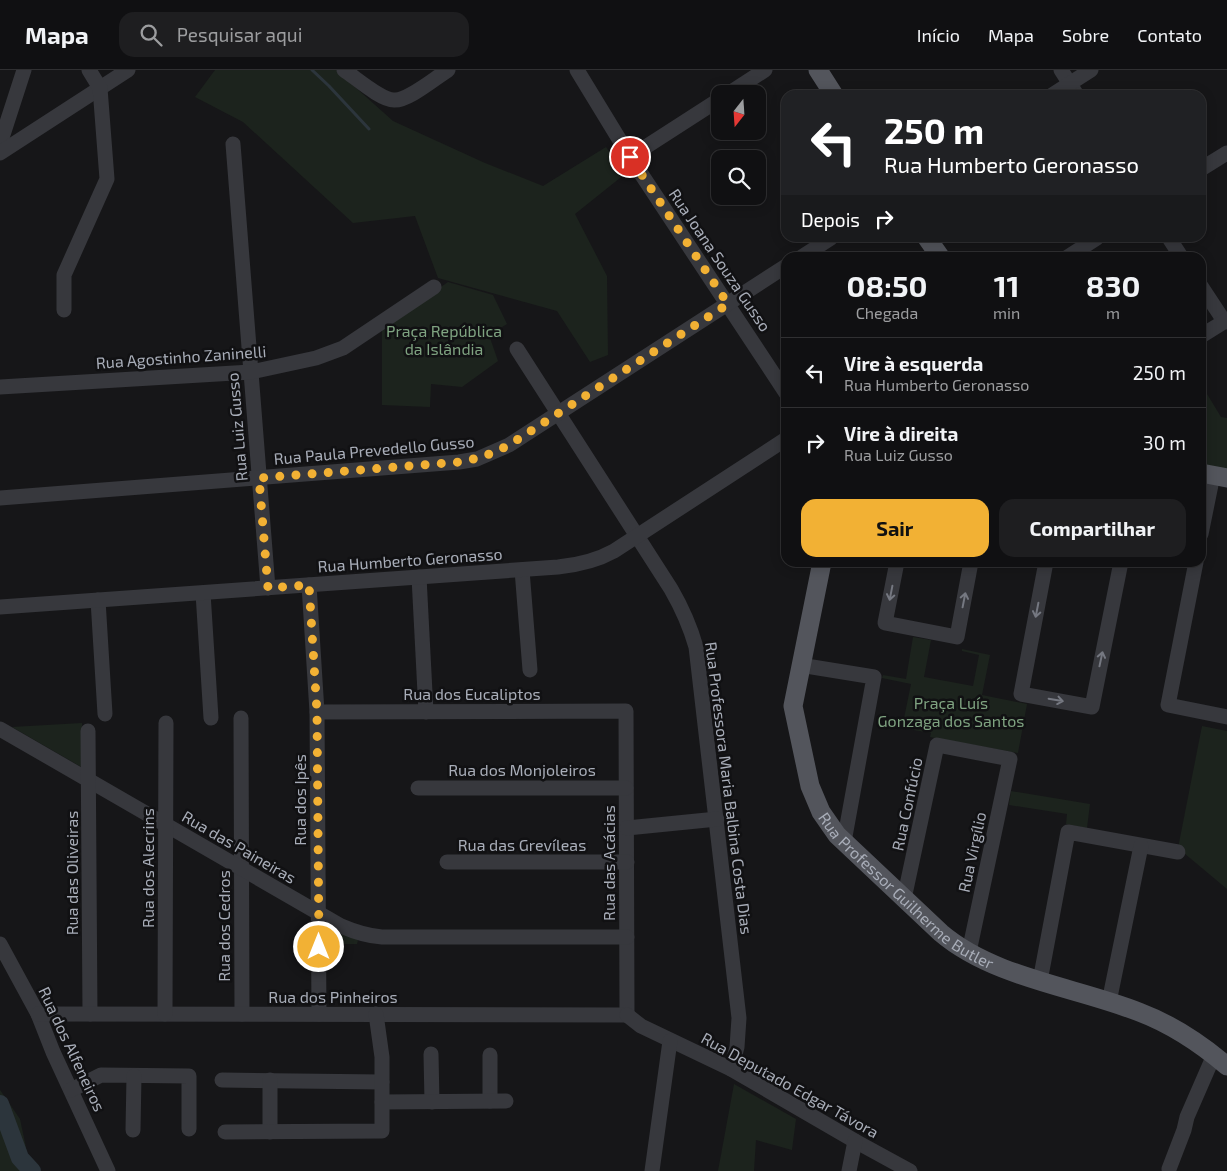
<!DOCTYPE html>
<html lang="pt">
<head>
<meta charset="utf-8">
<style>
  :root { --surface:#101012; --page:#1e1e20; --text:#f1f3f6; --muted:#9c9d9f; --line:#303032; --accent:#f2b134 }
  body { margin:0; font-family:"Exo 2",sans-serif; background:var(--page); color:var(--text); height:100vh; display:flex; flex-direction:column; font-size:19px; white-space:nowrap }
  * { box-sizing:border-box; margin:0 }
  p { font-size:16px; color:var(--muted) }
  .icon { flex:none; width:28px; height:28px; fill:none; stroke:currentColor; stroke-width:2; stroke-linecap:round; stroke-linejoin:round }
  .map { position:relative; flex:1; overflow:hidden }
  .side { position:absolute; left:781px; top:182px; width:425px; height:315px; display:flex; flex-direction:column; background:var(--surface); border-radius:15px; box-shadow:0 2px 12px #0003,0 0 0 1px var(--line) }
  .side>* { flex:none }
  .top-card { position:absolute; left:781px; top:20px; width:425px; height:152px; border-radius:15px; box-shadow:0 2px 12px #0003,0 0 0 1px var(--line); background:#202124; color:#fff; overflow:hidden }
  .needle { width:32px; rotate:197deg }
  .buttons { position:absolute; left:711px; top:15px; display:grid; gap:10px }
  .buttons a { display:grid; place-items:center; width:55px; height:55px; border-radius:10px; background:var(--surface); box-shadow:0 2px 12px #0003,0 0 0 1px var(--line); font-size:25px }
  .pin { position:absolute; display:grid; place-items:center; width:42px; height:42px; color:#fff; margin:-21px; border:2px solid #fff; border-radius:50%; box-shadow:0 1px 5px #0007 }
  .me { position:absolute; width:55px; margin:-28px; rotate:0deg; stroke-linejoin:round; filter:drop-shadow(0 0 4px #0008) }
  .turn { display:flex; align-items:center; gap:18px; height:105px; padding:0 20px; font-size:22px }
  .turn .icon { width:65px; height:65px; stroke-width:2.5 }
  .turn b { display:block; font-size:35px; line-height:42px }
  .then { display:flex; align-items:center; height:48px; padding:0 20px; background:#0003; gap:10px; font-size:19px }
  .eta { display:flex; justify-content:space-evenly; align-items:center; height:85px; text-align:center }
  .eta b { font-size:30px; font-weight:700; line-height:35px }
  .primary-button { display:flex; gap:10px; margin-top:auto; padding:10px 20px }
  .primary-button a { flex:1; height:58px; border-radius:15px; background:var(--accent); color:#111; font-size:20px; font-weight:700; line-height:58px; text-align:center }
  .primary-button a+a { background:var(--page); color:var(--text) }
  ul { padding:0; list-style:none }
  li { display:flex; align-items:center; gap:15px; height:70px; padding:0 20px; border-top:1px solid var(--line) }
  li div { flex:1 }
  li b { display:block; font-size:19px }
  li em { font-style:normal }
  header { display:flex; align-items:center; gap:30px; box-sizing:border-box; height:70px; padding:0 25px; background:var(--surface); border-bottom:1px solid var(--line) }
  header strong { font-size:24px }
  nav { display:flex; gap:28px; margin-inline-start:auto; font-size:18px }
  .search { width:350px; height:45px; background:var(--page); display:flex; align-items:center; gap:12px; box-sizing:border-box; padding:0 18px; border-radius:15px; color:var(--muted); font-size:19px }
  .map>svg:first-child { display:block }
  .green { fill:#1c231d }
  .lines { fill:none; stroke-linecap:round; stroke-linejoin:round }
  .stream { stroke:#2c353c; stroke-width:3 }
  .river { stroke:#2c353c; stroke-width:18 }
  .minor { stroke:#37383d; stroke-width:15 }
  .major { stroke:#53555c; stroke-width:19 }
  .oneway { stroke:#757881 }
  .route { stroke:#f2b134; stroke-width:9; stroke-dasharray:0 16.2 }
  .labels { text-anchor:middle; stroke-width:5; stroke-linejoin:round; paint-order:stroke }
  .street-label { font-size:16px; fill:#a8adb8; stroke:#111113 }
  .park-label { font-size:16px; fill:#7fa381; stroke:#111113 }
</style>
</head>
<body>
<header>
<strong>Mapa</strong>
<div class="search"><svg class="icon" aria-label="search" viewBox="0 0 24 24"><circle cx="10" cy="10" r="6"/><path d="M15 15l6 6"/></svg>Pesquisar aqui</div>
<nav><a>Início</a><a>Mapa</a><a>Sobre</a><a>Contato</a></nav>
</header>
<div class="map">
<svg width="1227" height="1101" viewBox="0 0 1227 1101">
  <rect width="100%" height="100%" fill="#161618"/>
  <g class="green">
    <polygon points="215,0 336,0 393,51 485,93 543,116 606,77 625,104 575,144 607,206 608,285 590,292 557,241 438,208 415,146 353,153 243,52 195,27"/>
    <polygon points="448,212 493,225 507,254 489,265 498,291 462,317 431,314 430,337 382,335 382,258"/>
    <polygon points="1204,319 1221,347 1227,348 1227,403 1201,398 1201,320"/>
    <polygon points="913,567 931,570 924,607 973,616 979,585 962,581 962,579 990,585 982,625 1027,634 1018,683 930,667 931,663 902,658 911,614 882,608 883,605 906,609"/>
    <polygon points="82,653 83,698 12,657"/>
    <polygon points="1202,656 1227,661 1227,819 1178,778"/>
    <polygon points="1011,721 1090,734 1087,758 1066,754 1067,744 1009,735"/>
    <polygon points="323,852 358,870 357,874 323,874"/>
    <polygon points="734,1014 796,1049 792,1080 756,1070 754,1101 718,1101"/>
    <polygon points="0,1020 20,1049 31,1101 0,1101"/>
  </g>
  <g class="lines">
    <polyline class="stream" points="312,0 329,16 369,59"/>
    <polyline class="river" points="0,1034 20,1088 32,1101"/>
    <g class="minor">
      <path d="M344,0C356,8 381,30 394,30C408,31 435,8 448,0"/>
      <polyline points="577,0 630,87 786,323"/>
      <polyline points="1061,0 1077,25"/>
      <polyline points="728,24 765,0"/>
      <polyline points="1052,25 1091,0"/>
      <polyline points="0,74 24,0"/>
      <polyline points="233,74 268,518"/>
      <polyline points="0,83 128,0"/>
      <polyline points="630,87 720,29"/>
      <polyline points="1201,99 1227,83"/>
      <polyline points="1169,168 1182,188"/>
      <polyline points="800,188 831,168"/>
      <polyline points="1066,188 1097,168"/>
      <polyline points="1201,216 1224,251 1227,252"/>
      <polyline points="64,240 64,205 107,109 100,18 89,0"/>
      <polyline points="1201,266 1227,250"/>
      <path d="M517,279L671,519C682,538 690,556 696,577L739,948L737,977L731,999"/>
      <polyline points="0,317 251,302 316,288 343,278 434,217"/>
      <polyline points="0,428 459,392 477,389 509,375 786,196"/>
      <polyline points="1201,464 1213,405"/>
      <polyline points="897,492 885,553 957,567 971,492"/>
      <polyline points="1046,492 1021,624 1092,637 1121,492"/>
      <polyline points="1196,492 1168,635 1227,647"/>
      <polyline points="522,500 530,600"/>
      <polyline points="419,507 426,642"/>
      <polyline points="309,515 317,642 319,944"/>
      <polyline points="203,523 211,648"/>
      <polyline points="98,530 105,644"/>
      <path d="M0,537L558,497C578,495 596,491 614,481L786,369"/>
      <polyline points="800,595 874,607 844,772"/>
      <polyline points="317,642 626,641 627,945"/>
      <polyline points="241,648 242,944"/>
      <path d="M0,659L341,856C355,862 367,866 382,867H627"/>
      <polyline points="88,661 90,944"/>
      <polyline points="418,718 626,718"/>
      <polyline points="627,758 717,749"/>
      <polyline points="447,792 627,792"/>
      <polyline points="904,829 937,675 1010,689 969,882"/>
      <polyline points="0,874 38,944 53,982 108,1101"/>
      <polyline points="1040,911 1068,762 1178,782"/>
      <polyline points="1109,932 1141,776"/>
      <polyline points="38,944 627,945"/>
      <polyline points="165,944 166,653"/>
      <polyline points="627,945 641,956 731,999 855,1071 910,1101"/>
      <polyline points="431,984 432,1032"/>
      <polyline points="490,985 490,1031"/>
      <polyline points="222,1010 382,1012"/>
      <polyline points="270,1010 270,1062"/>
      <polyline points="71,1020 101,1005 189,1006 189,1059"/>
      <polyline points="382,1032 506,1031"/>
      <polyline points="133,1060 134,1006"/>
      <polyline points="225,1062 382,1061 382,987 376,944"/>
      <polyline points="1169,1099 1184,1060 1187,1047 1214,985"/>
      <polyline points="652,1101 670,971"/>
      <polyline points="849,1101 855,1071"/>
    </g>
    <g class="major">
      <polyline points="818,0 834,25"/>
      <polyline points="927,168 941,188"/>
      <polyline points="1201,403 1227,408"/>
      <path id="s1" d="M822,492L793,636L810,716L821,742L837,765L941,863C994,908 1076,917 1139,942C1171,954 1201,974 1227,996"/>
    </g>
  </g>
  <defs><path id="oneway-shaft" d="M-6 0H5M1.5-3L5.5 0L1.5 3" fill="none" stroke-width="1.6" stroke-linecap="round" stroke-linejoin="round" transform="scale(1.25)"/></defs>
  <g class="oneway">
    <use href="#oneway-shaft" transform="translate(891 523) rotate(101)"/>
    <use href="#oneway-shaft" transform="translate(964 530) rotate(-79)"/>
    <use href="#oneway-shaft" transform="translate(1037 540) rotate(101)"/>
    <use href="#oneway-shaft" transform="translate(1101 589) rotate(-78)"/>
    <use href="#oneway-shaft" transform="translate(1056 630) rotate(10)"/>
  </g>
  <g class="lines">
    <path class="route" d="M319,877L317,642L309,515L268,518L259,408L459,392C477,389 492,384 509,375L728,234L630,87"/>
  </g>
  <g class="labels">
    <g class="street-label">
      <text transform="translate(720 190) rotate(56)" y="6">Rua Joana Souza Gusso</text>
      <text transform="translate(181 287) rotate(-4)" y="6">Rua Agostinho Zaninelli</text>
      <text transform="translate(237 357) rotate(-95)" y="6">Rua Luiz Gusso</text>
      <text transform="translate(374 380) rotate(-5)" y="6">Rua Paula Prevedello Gusso</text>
      <text transform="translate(410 490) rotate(-4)" y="6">Rua Humberto Geronasso</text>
      <text x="472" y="630">Rua dos Eucaliptos</text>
      <text x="522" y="706">Rua dos Monjoleiros</text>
      <text transform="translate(729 718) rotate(83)" y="6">Rua Professora Maria Balbina Costa Dias</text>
      <text transform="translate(300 730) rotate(-90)" y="6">Rua dos Ipês</text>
      <text transform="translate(907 734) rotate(-78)" y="6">Rua Confúcio</text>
      <text x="522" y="781">Rua das Grevíleas</text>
      <text transform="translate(239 777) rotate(30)" y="6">Rua das Paineiras</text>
      <text transform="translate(972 782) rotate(-78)" y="6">Rua Virgílio</text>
      <text transform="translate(609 793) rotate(-90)" y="6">Rua das Acácias</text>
      <text transform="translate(148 798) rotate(-90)" y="6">Rua dos Alecrins</text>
      <text transform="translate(72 803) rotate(-90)" y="6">Rua das Oliveiras</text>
      <text dy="6" stroke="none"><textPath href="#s1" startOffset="374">Rua Professor Guilherme Butler</textPath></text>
      <text transform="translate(224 856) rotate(-90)" y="6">Rua dos Cedros</text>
      <text x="333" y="933">Rua dos Pinheiros</text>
      <text transform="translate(72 979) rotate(65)" y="6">Rua dos Alfeneiros</text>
      <text transform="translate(790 1015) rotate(29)" y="6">Rua Deputado Edgar Távora</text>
    </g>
    <g class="park-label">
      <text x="444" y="267">Praça República<tspan x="444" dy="18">da Islândia</tspan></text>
      <text x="951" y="639">Praça Luís<tspan x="951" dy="18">Gonzaga dos Santos</tspan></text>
    </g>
  </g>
</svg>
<div class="buttons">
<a><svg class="needle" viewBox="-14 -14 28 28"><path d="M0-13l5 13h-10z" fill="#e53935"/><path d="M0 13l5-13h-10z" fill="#9c9d9f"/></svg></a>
<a><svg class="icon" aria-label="search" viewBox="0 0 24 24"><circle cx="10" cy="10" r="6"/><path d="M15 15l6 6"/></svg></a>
</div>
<div class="pin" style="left:630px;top:87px;background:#d93025"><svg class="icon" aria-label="arrive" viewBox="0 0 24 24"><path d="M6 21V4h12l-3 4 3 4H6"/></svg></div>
<svg class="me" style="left:319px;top:877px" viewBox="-20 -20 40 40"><circle r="17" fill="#f2b134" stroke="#fff" stroke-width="3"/><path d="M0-11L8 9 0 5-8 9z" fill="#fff"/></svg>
<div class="top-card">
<div class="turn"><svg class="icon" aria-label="left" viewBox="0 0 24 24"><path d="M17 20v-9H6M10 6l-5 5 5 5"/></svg><div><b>250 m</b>Rua Humberto Geronasso</div></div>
<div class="then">Depois<svg class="icon" aria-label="right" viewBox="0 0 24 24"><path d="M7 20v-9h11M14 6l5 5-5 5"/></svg></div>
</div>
<section class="side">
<div class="eta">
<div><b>08:50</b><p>Chegada</p></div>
<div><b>11</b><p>min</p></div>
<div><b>830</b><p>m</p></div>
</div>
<ul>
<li><svg class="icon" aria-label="left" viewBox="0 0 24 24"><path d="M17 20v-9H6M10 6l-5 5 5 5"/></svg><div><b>Vire à esquerda</b><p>Rua Humberto Geronasso</p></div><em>250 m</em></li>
<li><svg class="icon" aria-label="right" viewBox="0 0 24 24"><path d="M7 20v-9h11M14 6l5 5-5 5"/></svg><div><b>Vire à direita</b><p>Rua Luiz Gusso</p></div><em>30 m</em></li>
</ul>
<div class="primary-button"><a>Sair</a><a>Compartilhar</a></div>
</section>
</div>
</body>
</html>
